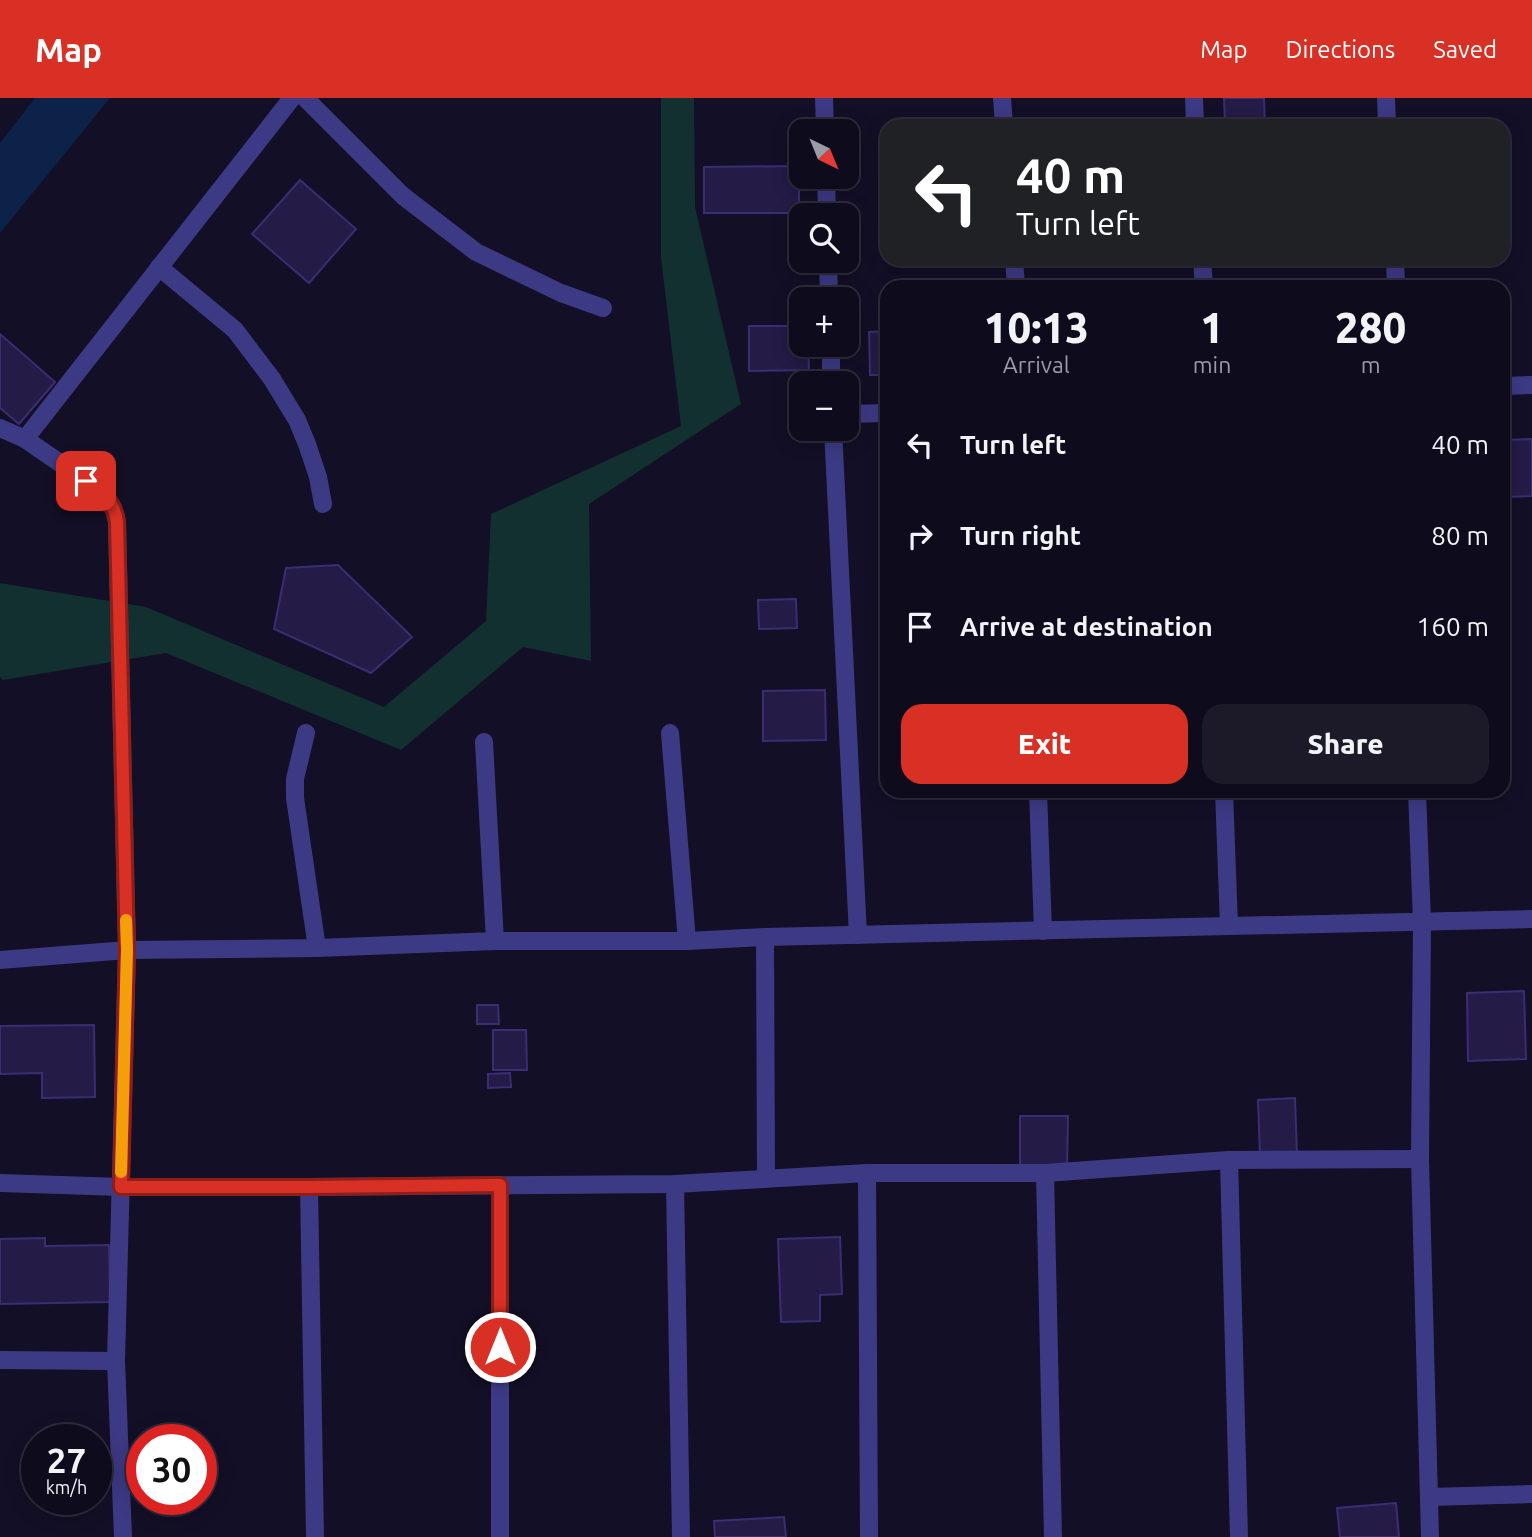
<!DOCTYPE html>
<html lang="en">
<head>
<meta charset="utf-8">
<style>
  :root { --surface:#0e0b1c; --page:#1c1929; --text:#f1f3f6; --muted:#9b9ba3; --line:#2e2b3b; --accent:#d93025 }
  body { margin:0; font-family:Ubuntu,sans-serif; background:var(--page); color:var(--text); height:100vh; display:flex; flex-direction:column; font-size:26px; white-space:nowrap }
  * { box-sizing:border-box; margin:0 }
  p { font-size:23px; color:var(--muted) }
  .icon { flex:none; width:38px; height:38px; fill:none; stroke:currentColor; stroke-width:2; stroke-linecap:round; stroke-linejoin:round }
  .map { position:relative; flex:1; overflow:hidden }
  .panel { position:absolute; left:880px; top:182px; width:630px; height:518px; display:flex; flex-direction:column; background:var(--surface); border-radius:21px; box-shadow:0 4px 18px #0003,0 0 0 2px var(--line) }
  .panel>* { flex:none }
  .banner { position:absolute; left:880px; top:21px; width:630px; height:147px; border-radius:21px; box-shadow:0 4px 18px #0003,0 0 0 2px var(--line); background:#202124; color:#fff; overflow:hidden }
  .needle { width:46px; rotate:137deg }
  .fabs { position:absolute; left:789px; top:21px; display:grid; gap:14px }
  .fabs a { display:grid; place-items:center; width:70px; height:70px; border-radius:14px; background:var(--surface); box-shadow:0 4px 18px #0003,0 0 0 2px var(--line); font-size:35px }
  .speed { position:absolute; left:21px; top:1326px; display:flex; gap:14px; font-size:35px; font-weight:700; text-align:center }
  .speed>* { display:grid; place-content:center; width:91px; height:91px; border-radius:50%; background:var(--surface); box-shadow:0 4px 18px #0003,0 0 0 2px var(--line); line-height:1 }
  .speed small { font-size:18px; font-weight:400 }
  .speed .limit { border:10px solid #d22; background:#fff; color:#111 }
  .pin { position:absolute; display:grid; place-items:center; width:60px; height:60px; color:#fff; margin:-30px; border-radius:14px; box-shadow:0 4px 10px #0006 }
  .me { position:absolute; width:77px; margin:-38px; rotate:0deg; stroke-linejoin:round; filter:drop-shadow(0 0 5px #0008) }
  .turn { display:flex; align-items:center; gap:24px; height:147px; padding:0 21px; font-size:32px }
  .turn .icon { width:91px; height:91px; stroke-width:2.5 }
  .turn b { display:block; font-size:49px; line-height:60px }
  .eta { display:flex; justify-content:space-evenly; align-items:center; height:119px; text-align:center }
  .eta b { font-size:42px; font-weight:800; line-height:49px }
  .primary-button { display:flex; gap:14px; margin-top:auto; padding:14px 21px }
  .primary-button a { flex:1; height:80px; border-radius:21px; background:var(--accent); color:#fff; font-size:28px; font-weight:800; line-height:80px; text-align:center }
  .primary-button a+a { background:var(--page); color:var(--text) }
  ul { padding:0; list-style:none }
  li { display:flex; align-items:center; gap:21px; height:91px; padding:0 21px }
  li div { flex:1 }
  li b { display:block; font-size:26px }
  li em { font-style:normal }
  header { display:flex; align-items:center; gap:42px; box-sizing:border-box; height:98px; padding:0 35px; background:var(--accent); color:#fff }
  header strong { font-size:33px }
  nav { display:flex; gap:38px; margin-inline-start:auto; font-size:24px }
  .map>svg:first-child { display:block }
  .green { fill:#12302f }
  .water { fill:#0c2248 }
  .building { fill:#241b47; stroke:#3b2d73; stroke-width:2 }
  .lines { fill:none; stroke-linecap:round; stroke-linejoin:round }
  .minor { stroke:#3d3a85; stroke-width:18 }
  .route-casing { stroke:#8d1f18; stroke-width:18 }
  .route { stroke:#d93025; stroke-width:12 }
  .slow { stroke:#f59e0b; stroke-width:12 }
</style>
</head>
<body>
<header>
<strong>Map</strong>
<nav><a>Map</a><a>Directions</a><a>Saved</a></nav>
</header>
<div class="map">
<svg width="1532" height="1439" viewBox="0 0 1532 1439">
  <rect width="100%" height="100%" fill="#130f26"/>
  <polygon class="green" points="661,0 694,0 695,109 741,306 589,406 591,563 523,549 401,652 166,555 3,582 0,579 0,485 146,509 384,609 486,523 491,416 681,328 661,160"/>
  <polygon class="water" points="35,0 110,0 0,135 0,45"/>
  <g class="building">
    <polygon points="1224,0 1264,0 1265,28 1297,27 1297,28 1225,28"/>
    <polygon points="799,68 799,115 704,115 704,69"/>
    <polygon points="300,82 356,131 309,185 252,136"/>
    <polygon points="749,228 802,228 802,247 808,247 809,272 749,273"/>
    <polygon points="887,233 887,277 870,277 869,234"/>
    <polygon points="0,236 55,284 19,326 0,310"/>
    <polygon points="1532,341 1532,398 1505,399 1503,342"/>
    <polygon points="1503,429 1507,429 1508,479 1503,479"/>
    <polygon points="338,467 412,539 371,575 274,531 286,470"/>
    <polygon points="796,501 797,530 759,531 758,502"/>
    <polygon points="825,592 826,642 763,643 763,593"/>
    <polygon points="1524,893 1526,961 1468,963 1467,895"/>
    <polygon points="477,907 498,907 499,926 477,926"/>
    <polygon points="94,927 95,999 42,1000 42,975 0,976 0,928"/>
    <polygon points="493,932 526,932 527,972 493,972"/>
    <polygon points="510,975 511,989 488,990 488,976"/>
    <polygon points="1295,1000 1297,1057 1260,1058 1258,1002"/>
    <polygon points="1020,1018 1068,1018 1067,1070 1020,1069"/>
    <polygon points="840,1139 842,1196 820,1197 820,1223 781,1224 778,1141"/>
    <polygon points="45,1140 45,1148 109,1147 110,1204 0,1206 0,1141"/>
    <polygon points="1396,1405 1399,1439 1340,1439 1337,1410"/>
    <polygon points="784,1419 786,1439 715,1439 714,1423"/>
  </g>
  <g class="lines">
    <g class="minor">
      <polyline points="305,0 403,98 476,154 561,195 603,210"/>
      <polyline points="824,0 825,33"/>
      <polyline points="1002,0 1004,28"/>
      <polyline points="1194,0 1195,28"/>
      <polyline points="1386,0 1387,28"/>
      <polyline points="826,79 827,117"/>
      <polyline points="1014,161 1016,189"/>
      <polyline points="1202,161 1204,189"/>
      <polyline points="1395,161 1396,189"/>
      <polyline points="828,163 829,201"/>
      <polyline points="159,169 235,232 272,281 297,322 307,346 318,379 323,406"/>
      <polyline points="831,247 831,285"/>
      <polyline points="1503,288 1532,287"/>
      <polyline points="847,316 887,315"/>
      <path d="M0,330L25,341L99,392C110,401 115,411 117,424L127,852L116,1263L123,1439"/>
      <polyline points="833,331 858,837"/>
      <polyline points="25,341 292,0"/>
      <polyline points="306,635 295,681 295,700 317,850"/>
      <polyline points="670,635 687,843"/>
      <polyline points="484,644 495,843"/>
      <polyline points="1038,693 1043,833"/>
      <polyline points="1224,693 1229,828"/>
      <polyline points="1417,693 1422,824 1420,1061 1430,1439"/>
      <polyline points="765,839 766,1081"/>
      <polyline points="0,862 127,852 317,850 495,843 687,843 765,839 1532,821"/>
      <polyline points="1229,1062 1239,1439"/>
      <polyline points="867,1075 869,1439"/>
      <polyline points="1045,1075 1053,1439"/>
      <polyline points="0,1085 121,1089 309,1089 675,1086 867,1075 1045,1075 1229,1062 1420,1061"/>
      <polyline points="675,1086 681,1439"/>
      <polyline points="500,1087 500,1439"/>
      <polyline points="309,1089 315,1439"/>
      <polyline points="0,1262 116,1263"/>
      <polyline points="1430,1399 1532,1396"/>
    </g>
  </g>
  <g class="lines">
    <g class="route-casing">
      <path id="route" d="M86,383C103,395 114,403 117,424L127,852L121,1089H309L500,1087V1249"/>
    </g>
    <use href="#route" class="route"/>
    <polyline class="slow" points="121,1074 127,852 126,822"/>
  </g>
</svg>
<div class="fabs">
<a><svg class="needle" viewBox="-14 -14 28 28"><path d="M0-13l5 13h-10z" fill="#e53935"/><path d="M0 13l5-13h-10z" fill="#9b9ba3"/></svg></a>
<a><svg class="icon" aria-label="search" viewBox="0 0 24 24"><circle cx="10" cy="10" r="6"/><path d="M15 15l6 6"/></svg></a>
<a>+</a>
<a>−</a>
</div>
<div class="speed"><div>27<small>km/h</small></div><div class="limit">30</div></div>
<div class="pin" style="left:86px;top:383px;background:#d93025"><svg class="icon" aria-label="arrive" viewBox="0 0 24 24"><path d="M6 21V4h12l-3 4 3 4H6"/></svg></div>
<svg class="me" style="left:500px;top:1249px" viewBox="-20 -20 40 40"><circle r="17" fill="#d93025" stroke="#fff" stroke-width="3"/><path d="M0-11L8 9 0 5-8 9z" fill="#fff"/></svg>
<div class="banner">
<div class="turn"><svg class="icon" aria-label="left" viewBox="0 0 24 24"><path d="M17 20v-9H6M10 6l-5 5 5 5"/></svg><div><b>40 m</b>Turn left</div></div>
</div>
<section class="panel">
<div class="eta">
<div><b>10:13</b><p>Arrival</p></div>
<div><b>1</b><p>min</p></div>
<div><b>280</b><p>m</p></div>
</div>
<ul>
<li><svg class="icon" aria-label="left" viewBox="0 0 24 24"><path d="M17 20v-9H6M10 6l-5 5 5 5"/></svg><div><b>Turn left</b></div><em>40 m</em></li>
<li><svg class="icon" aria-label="right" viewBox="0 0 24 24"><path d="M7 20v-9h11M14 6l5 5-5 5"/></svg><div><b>Turn right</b></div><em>80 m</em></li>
<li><svg class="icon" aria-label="arrive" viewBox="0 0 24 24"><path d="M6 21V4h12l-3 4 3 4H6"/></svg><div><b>Arrive at destination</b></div><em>160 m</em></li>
</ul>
<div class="primary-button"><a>Exit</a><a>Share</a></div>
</section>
</div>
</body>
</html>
